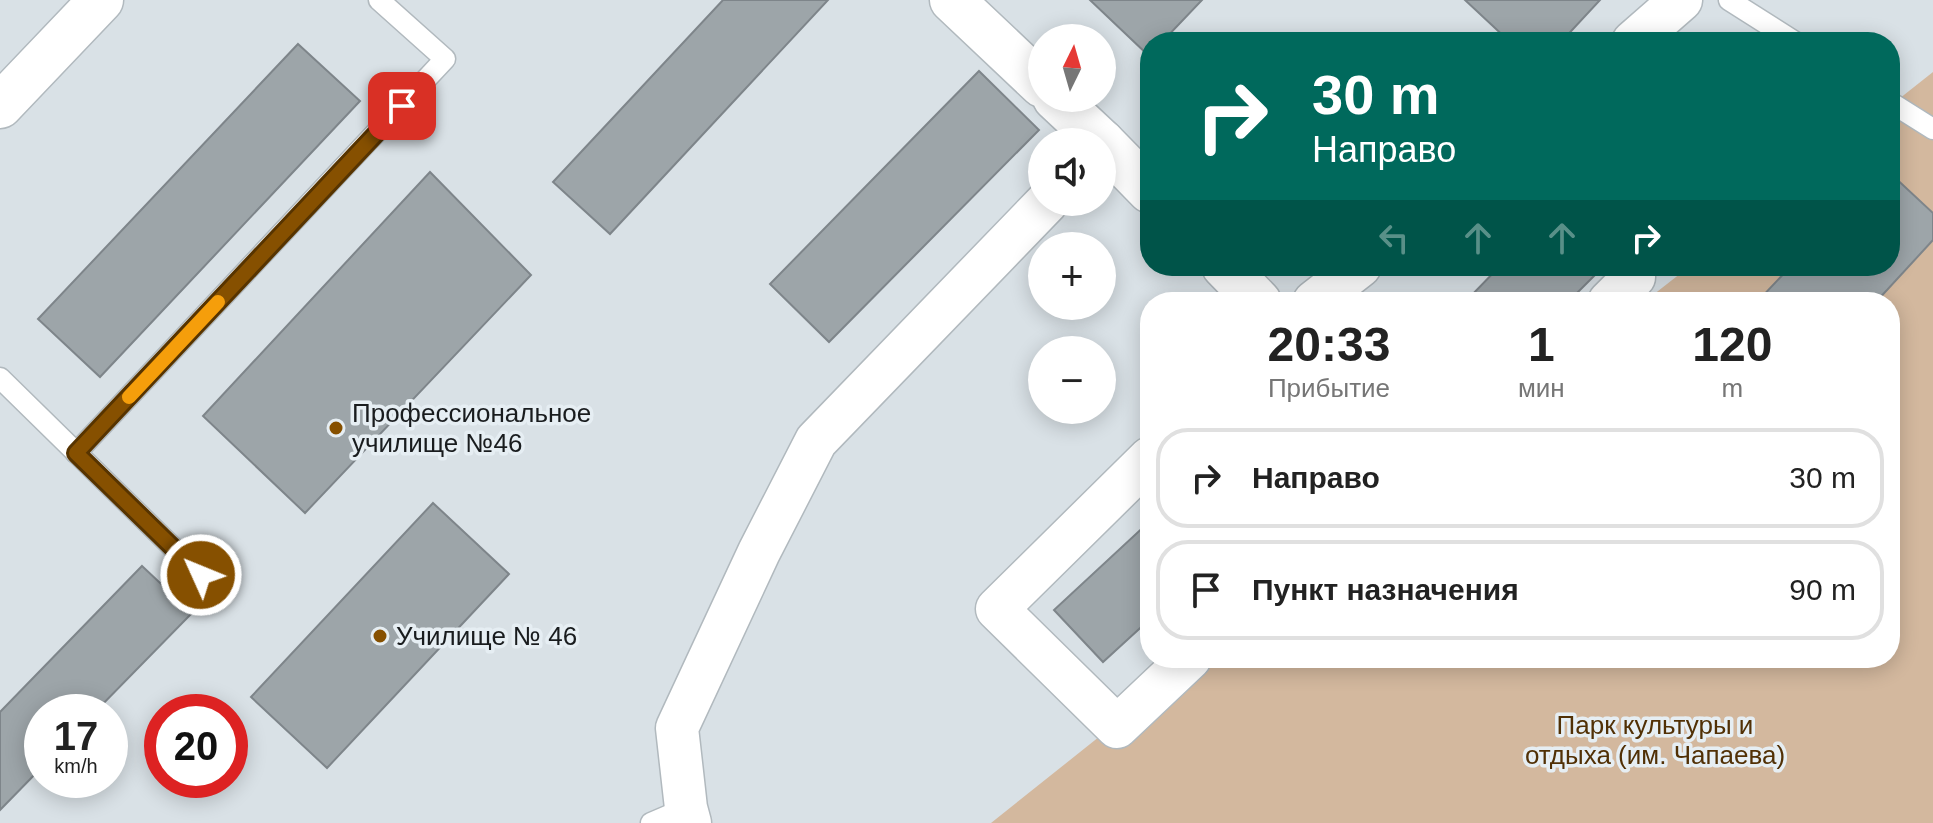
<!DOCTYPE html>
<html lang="ru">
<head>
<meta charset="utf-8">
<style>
  :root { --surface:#fff; --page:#f6f6f6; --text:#222; --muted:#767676; --line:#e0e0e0 }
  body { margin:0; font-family:Arial,sans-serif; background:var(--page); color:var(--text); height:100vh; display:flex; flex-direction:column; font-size:30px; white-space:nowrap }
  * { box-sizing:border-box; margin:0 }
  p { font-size:26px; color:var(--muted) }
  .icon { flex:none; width:44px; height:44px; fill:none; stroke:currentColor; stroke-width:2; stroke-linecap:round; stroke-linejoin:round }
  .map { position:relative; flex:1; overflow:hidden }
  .side { position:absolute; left:1140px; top:292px; width:760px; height:376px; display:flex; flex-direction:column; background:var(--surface); border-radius:32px; box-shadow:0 4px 20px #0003 }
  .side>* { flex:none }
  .guide { position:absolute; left:1140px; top:32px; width:760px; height:244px; border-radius:32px; box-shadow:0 4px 20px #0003; background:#00695c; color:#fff; overflow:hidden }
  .needle { width:52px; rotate:5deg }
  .fabs { position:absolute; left:1028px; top:24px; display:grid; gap:16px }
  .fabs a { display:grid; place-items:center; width:88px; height:88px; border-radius:50%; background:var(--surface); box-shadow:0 4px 20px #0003; font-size:40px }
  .speed { position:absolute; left:24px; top:694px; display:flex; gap:16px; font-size:40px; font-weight:700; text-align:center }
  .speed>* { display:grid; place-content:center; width:104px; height:104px; border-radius:50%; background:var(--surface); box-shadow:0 4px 20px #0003; line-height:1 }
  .speed small { font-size:20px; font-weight:400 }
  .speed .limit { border:12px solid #d22; background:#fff; color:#111 }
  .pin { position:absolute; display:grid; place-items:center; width:68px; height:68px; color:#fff; margin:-34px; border-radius:16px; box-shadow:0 4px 12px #0006 }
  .me { position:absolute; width:88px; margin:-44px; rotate:314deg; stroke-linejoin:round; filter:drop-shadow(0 0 6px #0008) }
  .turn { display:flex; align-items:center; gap:28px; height:168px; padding:0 40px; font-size:36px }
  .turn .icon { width:104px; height:104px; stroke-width:2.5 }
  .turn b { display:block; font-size:56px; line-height:68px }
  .lanes { display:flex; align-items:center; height:76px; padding:0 40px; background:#0003; justify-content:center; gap:40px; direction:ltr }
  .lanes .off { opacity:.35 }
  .eta { display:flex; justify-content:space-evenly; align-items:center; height:136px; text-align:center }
  .eta b { font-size:48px; font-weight:700; line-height:56px }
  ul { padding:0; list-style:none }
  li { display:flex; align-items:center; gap:24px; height:100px; margin:0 16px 12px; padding:0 24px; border:4px solid var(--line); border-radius:32px }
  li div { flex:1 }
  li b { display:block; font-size:30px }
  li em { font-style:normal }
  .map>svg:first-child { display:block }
  .green { fill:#d3b89e }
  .building { fill:#9da5a9; stroke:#7e858a; stroke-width:2 }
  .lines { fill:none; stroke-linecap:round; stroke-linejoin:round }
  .service-casing { stroke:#b1b9be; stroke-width:23 }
  .minor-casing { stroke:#b1b9be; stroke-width:45 }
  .tertiary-casing { stroke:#b1b9be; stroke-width:47 }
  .service { stroke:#fff; stroke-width:20 }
  .minor { stroke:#fff; stroke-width:42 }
  .tertiary { stroke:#fff; stroke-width:44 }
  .route-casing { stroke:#573400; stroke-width:20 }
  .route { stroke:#865000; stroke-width:14 }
  .slow { stroke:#f59e0b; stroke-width:14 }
  .poi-dot { fill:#865000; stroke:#e6eef3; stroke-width:3 }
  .labels { text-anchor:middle; stroke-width:7; stroke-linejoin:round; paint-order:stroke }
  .poi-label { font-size:26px; fill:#191c1e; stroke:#e6eef3; text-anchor:start }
  .park-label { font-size:26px; fill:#513005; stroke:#e6eef3 }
</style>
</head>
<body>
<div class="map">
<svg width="1933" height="823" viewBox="0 0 1933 823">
  <rect width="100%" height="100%" fill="#d9e1e6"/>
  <polygon class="green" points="1933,72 1933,823 991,823 1198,658 1890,658 1890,302 1644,302 1690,266 1890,266 1890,106"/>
  <g class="building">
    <polygon points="723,0 828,0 610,234 553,182"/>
    <polygon points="1090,0 1202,0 1162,42 1150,42 1149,56"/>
    <polygon points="1465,0 1600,0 1561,42 1510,42"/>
    <polygon points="298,44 360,101 100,377 38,319"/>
    <polygon points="979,71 1039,130 829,342 770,284"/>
    <polygon points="430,172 531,275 305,513 203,416"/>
    <polygon points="1890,173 1933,213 1933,240 1876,302 1757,302 1791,266 1890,266"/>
    <polygon points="1500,266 1604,266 1568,302 1465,302"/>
    <polygon points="433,503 509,574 327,768 251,697"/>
    <polygon points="1150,521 1150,619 1103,662 1054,610"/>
    <polygon points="142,566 192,613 95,712 42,712 42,767 0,810 0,712"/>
  </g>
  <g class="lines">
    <g class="service-casing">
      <g id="service">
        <polyline points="1729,0 1795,42"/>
        <polyline points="1890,102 1933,129"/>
        <polyline points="0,378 201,575"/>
        <polyline points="76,453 445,59 379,0"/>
        <polyline points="651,823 686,808"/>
      </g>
    </g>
    <g class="minor-casing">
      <g id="minor">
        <polyline points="1633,42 1681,0"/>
        <polyline points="1314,302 1360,266"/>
        <polyline points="1609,302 1634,277 1633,266"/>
        <polyline points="1150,458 997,609 1117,727 1190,658"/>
        <polyline points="690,823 686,808 677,728 759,552 816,441 1047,202"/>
      </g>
    </g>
    <g class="tertiary-casing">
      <g id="tertiary">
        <polyline points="952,0 1042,85"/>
        <polyline points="1055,98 1102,142"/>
        <polyline points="0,106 101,0"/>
        <polyline points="1102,142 1150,191"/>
        <polyline points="1224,266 1259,302"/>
      </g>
    </g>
    <use href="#service" class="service"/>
    <use href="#minor" class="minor"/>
    <use href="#tertiary" class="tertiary"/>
  </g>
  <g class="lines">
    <g class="route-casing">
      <polyline id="route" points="201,575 76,453 402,106"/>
    </g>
    <use href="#route" class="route"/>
    <polyline class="slow" points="129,397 218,302"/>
  </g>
  <g class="poi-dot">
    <circle cx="336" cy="428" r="8"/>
    <circle cx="380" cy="636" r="8"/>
  </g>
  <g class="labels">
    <g class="poi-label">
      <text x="352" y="422">Профессиональное<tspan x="352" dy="30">училище №46</tspan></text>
      <text x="396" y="645">Училище № 46</text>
    </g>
    <g class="park-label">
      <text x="1655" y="734">Парк культуры и<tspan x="1655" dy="30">отдыха (им. Чапаева)</tspan></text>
    </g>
  </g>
</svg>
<div class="fabs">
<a><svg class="needle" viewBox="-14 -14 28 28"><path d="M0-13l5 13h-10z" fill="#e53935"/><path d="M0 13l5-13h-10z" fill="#767676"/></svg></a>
<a><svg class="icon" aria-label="sound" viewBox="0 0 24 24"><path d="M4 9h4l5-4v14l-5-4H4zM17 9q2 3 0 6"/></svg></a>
<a>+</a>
<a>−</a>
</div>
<div class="speed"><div>17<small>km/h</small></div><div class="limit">20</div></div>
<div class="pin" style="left:402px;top:106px;background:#d93025"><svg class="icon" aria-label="arrive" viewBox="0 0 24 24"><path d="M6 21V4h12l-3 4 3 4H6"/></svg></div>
<svg class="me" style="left:201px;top:575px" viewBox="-20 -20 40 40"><circle r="17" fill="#865000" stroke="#fff" stroke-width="3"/><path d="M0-11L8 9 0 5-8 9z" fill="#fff"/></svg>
<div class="guide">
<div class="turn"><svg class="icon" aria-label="right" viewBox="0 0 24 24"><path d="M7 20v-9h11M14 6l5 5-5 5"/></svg><div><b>30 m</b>Направо</div></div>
<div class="lanes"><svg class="icon off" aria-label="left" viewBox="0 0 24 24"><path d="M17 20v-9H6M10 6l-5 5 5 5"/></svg><svg class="icon off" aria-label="ahead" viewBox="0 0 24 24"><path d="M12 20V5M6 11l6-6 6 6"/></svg><svg class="icon off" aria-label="ahead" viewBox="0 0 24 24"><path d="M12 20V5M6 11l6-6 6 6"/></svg><svg class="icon" aria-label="right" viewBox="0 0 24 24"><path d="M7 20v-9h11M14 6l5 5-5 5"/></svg></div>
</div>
<section class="side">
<div class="eta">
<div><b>20:33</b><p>Прибытие</p></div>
<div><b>1</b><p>мин</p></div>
<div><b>120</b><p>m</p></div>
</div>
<ul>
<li><svg class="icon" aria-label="right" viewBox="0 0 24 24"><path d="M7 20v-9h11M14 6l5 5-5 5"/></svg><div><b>Направо</b></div><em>30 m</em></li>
<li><svg class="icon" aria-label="arrive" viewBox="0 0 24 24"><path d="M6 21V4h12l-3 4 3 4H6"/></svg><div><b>Пункт назначения</b></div><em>90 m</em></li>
</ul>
</section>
</div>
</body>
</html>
